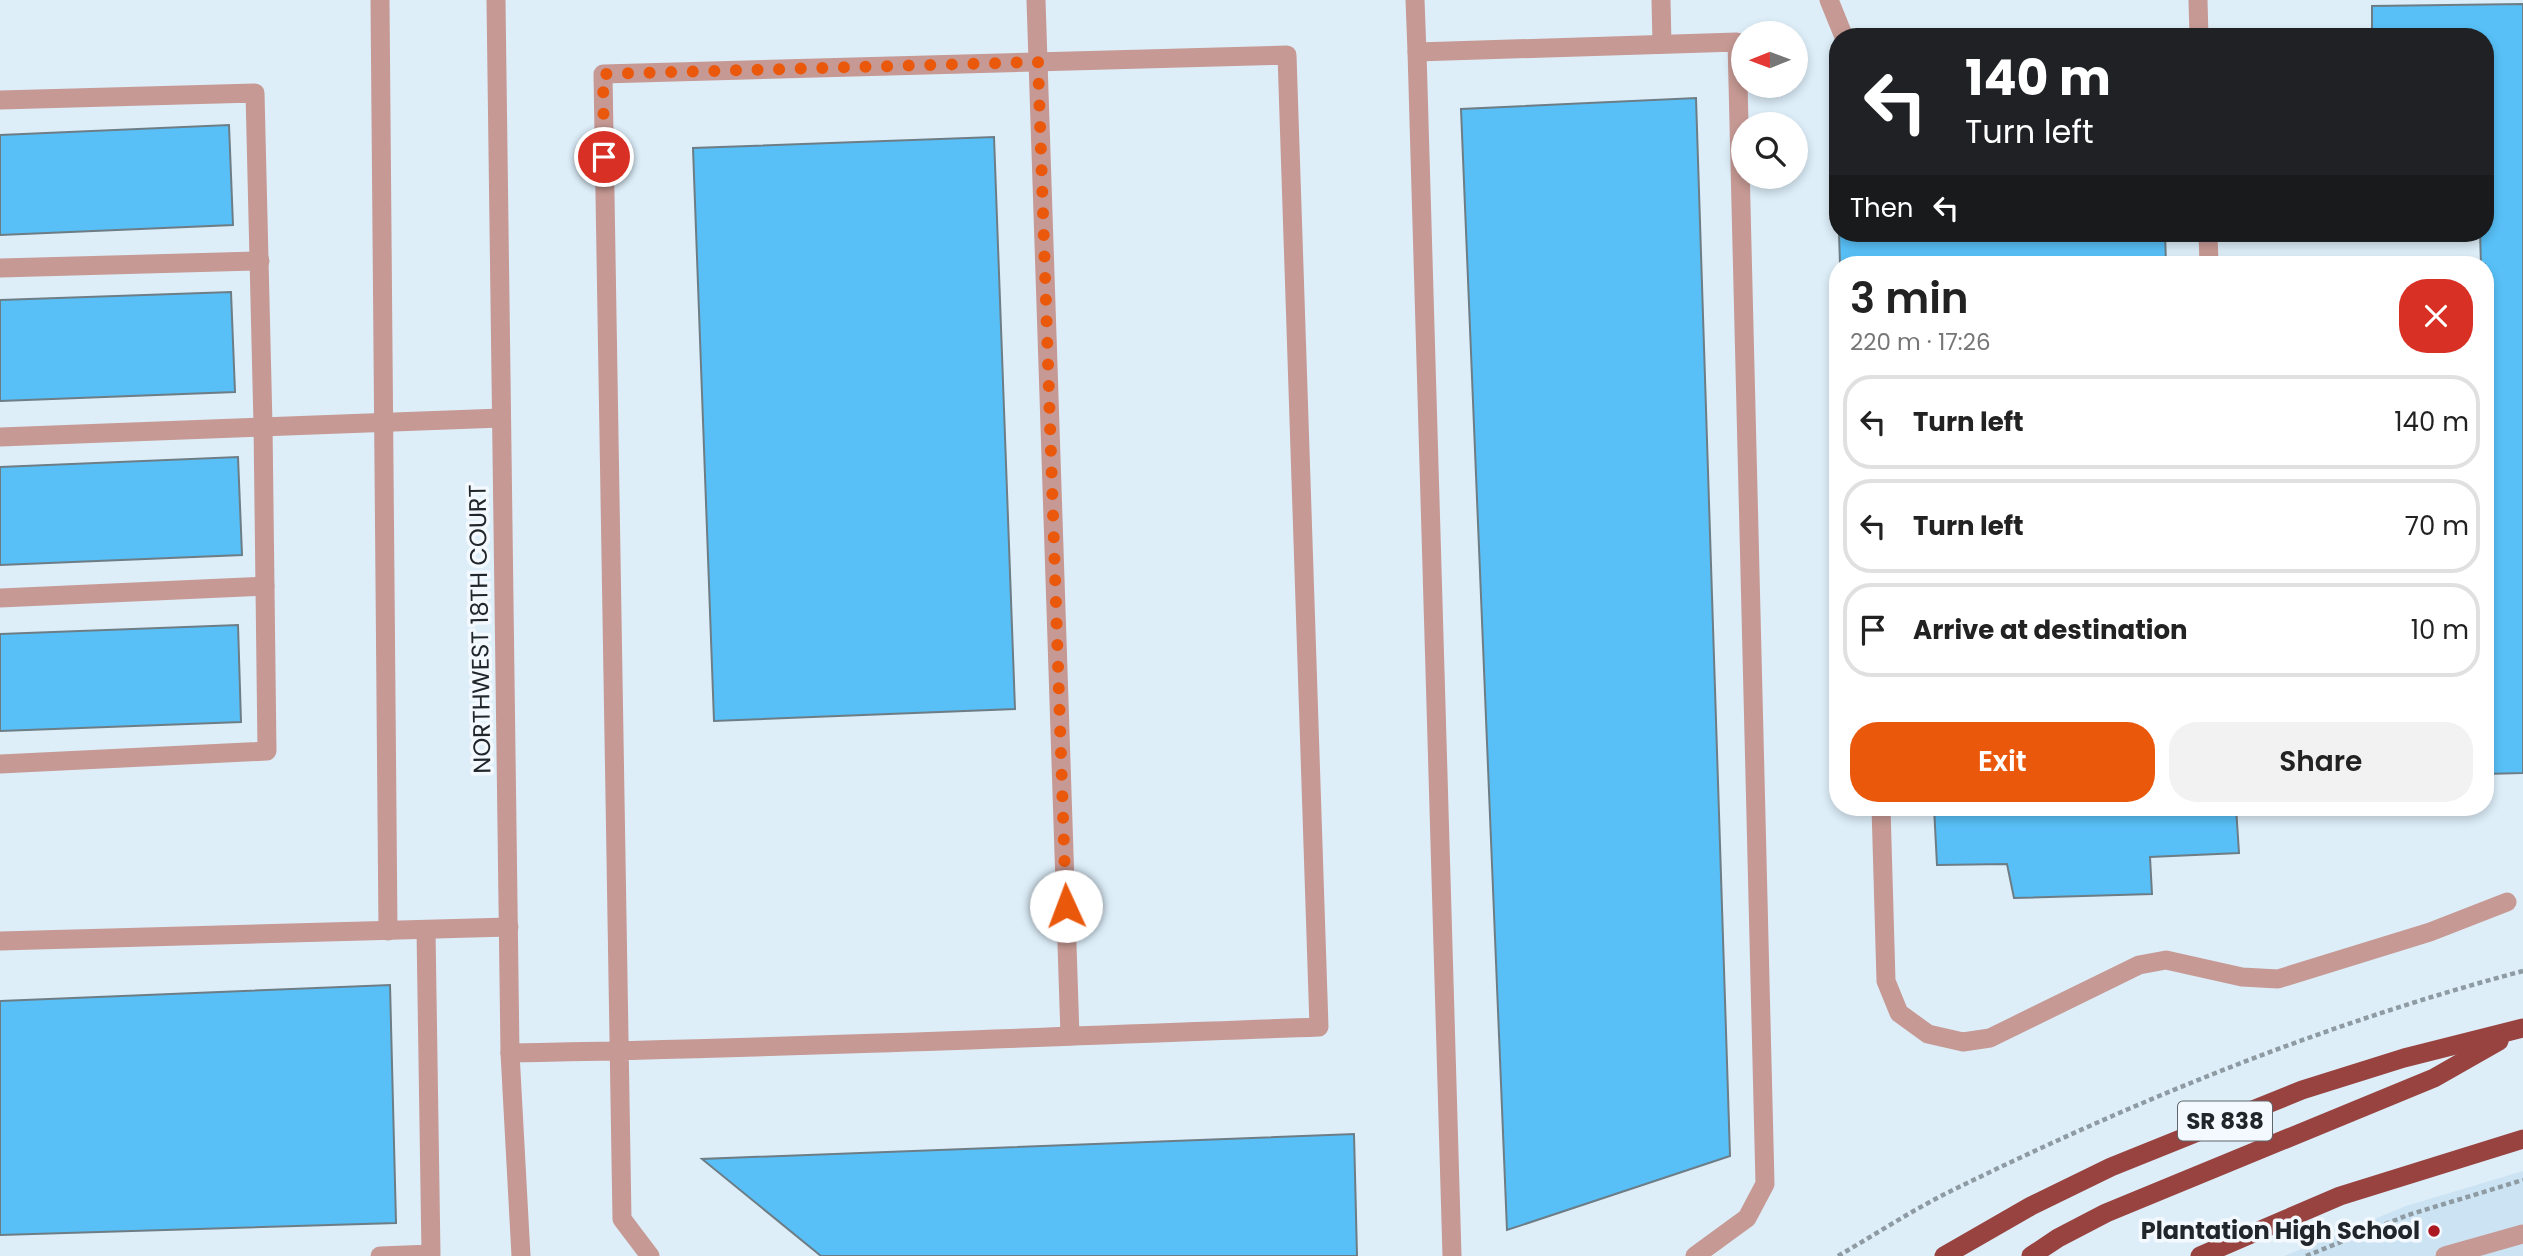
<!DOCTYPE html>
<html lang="en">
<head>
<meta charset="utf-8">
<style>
  :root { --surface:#fff; --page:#f2f2f2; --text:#222; --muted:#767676; --line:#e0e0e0; --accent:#ea580c }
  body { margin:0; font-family:Poppins,sans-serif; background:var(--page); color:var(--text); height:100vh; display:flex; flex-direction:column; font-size:26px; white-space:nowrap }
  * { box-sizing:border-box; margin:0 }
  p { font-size:23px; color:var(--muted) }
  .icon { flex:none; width:38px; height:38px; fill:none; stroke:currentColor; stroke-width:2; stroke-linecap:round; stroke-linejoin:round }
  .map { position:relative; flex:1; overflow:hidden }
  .details { position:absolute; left:1829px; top:256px; width:665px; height:560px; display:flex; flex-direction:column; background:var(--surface); border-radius:28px; box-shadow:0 4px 10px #0003 }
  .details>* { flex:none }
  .hud { position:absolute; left:1829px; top:28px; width:665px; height:214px; border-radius:28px; box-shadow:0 4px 10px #0003; background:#202124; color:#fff; overflow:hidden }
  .needle { width:46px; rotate:269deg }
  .fabs { position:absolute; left:1731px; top:21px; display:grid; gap:14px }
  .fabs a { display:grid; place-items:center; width:77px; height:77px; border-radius:50%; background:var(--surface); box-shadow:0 4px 10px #0003; font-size:35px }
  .pin { position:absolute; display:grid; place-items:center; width:60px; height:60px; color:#fff; margin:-30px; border:4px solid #fff; border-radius:50%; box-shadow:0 2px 7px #0007 }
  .me { position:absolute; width:77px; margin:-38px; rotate:358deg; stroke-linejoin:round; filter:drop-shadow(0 0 5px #0008) }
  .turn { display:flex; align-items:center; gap:24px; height:147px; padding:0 21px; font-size:32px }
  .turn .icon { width:91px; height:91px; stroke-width:2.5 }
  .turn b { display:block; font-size:49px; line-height:60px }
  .then { display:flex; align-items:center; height:66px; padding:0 21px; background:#0003; gap:14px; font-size:26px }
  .round { display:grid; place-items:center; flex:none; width:74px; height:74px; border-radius:28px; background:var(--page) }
  .overview { display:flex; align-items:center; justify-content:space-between; height:119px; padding:0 21px }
  h1 { font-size:42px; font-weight:600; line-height:52px }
  .primary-button { display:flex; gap:14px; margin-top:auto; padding:14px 21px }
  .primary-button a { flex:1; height:80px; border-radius:28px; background:var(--accent); color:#fff; font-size:28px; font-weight:600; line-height:80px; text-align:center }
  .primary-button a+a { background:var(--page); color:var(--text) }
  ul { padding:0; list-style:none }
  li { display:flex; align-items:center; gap:21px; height:94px; margin:0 14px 10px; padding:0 7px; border:4px solid var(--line); border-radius:28px }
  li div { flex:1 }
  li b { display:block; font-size:26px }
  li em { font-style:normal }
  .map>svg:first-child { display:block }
  .built { fill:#cce3f3 }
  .building { fill:#58c0f7; stroke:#6d7d86; stroke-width:2 }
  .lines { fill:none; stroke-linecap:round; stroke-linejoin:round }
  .path { stroke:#8e9ba3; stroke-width:4.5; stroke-dasharray:5 3.5; stroke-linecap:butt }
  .service { stroke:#c69994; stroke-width:19 }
  .minor { stroke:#c69994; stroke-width:19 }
  .trunk { stroke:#98433f; stroke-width:19 }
  .route { stroke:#ea580c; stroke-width:12; stroke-dasharray:0 21.6 }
  .poi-dot { fill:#ab1820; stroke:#f3f9fe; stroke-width:2.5 }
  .labels { text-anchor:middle; stroke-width:7; stroke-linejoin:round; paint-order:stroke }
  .shield { fill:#f3f9fe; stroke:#5f656a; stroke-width:2 }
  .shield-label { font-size:23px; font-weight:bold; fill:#20262a }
  .street-label { font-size:24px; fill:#20262a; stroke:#f3f9fe }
  .poi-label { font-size:24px; font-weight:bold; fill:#20262a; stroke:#f3f9fe; text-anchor:end }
</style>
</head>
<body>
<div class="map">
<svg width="2523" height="1256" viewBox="0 0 2523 1256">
  <rect width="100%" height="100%" fill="#ddeef9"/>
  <polygon class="built" points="2523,1171 2523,1256 2284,1256 2406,1206"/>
  <g class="building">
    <polygon points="2523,4 2523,773 2485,774 2485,672 2492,672 2485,416 2485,264 2481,264 2480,233 2485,233 2485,37 2372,37 2372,6"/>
    <polygon points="1696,98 1730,1156 1507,1230 1461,109"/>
    <polygon points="229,125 233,225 0,235 0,135"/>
    <polygon points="994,137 1015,709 714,721 693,148"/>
    <polygon points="1839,233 2165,233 2166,264 1840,264"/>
    <polygon points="231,292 235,392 0,401 0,300"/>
    <polygon points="238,457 242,555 0,565 0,467"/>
    <polygon points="238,625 241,722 0,731 0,634"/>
    <polygon points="1934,807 2236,807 2239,853 2150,857 2152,894 2014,898 2007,864 1937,865"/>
    <polygon points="390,985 396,1223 0,1235 0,1001"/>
    <polygon points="1354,1134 1357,1256 821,1256 702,1159"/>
  </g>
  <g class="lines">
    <g class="path">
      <path d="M1838,1256C1876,1234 1914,1209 1953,1190C2136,1100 2326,1023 2523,971"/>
      <polyline points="2306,1256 2408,1215 2523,1180"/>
    </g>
    <g class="service">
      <polyline points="380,0 388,931"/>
      <polyline points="1036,0 1070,1036"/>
      <polyline points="1415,0 1417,52"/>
      <polyline points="1661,0 1662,44"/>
      <polyline points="1829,0 1844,37"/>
      <polyline points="2198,0 2199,37"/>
      <polyline points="0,100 255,93 263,425 267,751 0,764"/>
      <polyline points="2208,233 2209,264"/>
      <polyline points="0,268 260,261"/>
      <polyline points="0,437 501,418"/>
      <polyline points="0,598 265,586"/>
      <polyline points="1881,807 1886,981 1899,1013 1928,1034 1963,1042 1990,1038 2139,965 2166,960 2242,977 2278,979 2430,932 2507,902"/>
      <polyline points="0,941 509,927"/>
      <path d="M510,1053C779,1048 1049,1037 1319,1027L1287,55L603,74L622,1219L650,1256"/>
      <polyline points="380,1256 431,1254 426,930"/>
      <polyline points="1452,1256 1417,52 1737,42 1765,1184 1747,1218 1695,1256"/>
      <polyline points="2445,1256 2523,1234"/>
    </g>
    <polyline class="minor" points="496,0 510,1053 521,1256"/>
    <g class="trunk">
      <polyline points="1944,1256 2031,1206 2111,1167 2302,1090 2404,1058 2523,1028"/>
      <polyline points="2031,1256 2058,1238 2106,1213 2434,1078 2499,1041"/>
      <polyline points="2200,1256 2340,1196 2523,1139"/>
    </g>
  </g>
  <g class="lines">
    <polyline class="route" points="604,157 603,74 1038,62 1066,906"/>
  </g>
  <circle class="poi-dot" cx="2434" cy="1231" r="7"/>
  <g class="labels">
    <rect class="shield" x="2178" y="1101.5" width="94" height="39" rx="5"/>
    <g class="shield-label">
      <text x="2225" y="1129">SR 838</text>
    </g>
    <g class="street-label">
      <text transform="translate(480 629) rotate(-91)" y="8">NORTHWEST 18TH COURT</text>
    </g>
    <g class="poi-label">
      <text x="2420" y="1239">Plantation High School</text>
    </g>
  </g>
</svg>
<div class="fabs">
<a><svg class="needle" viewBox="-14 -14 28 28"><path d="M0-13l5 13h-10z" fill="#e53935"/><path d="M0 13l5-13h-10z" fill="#767676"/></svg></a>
<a><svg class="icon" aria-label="search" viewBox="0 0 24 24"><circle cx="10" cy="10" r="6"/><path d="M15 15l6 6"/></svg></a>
</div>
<div class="pin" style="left:604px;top:157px;background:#d93025"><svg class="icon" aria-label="arrive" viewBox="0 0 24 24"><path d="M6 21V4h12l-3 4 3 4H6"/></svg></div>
<svg class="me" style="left:1066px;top:906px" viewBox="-20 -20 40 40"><circle r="19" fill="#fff"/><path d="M0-13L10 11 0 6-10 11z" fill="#ea580c"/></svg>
<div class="hud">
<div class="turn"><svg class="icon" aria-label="left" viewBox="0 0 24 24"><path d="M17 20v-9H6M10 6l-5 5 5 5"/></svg><div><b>140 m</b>Turn left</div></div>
<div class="then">Then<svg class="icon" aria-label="left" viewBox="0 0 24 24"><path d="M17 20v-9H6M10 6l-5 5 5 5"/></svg></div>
</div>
<section class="details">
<div class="overview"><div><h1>3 min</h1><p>220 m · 17:26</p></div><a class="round" style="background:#d93025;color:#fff"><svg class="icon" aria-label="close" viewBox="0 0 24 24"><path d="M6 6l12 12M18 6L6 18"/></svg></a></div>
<ul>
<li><svg class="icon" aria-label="left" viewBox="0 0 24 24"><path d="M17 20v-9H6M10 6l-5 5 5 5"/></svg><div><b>Turn left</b></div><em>140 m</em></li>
<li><svg class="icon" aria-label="left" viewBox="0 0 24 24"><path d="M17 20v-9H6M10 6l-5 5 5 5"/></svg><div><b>Turn left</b></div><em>70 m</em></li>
<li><svg class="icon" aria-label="arrive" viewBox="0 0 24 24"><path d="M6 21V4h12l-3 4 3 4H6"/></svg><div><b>Arrive at destination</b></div><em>10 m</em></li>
</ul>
<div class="primary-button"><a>Exit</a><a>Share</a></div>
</section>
</div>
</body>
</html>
